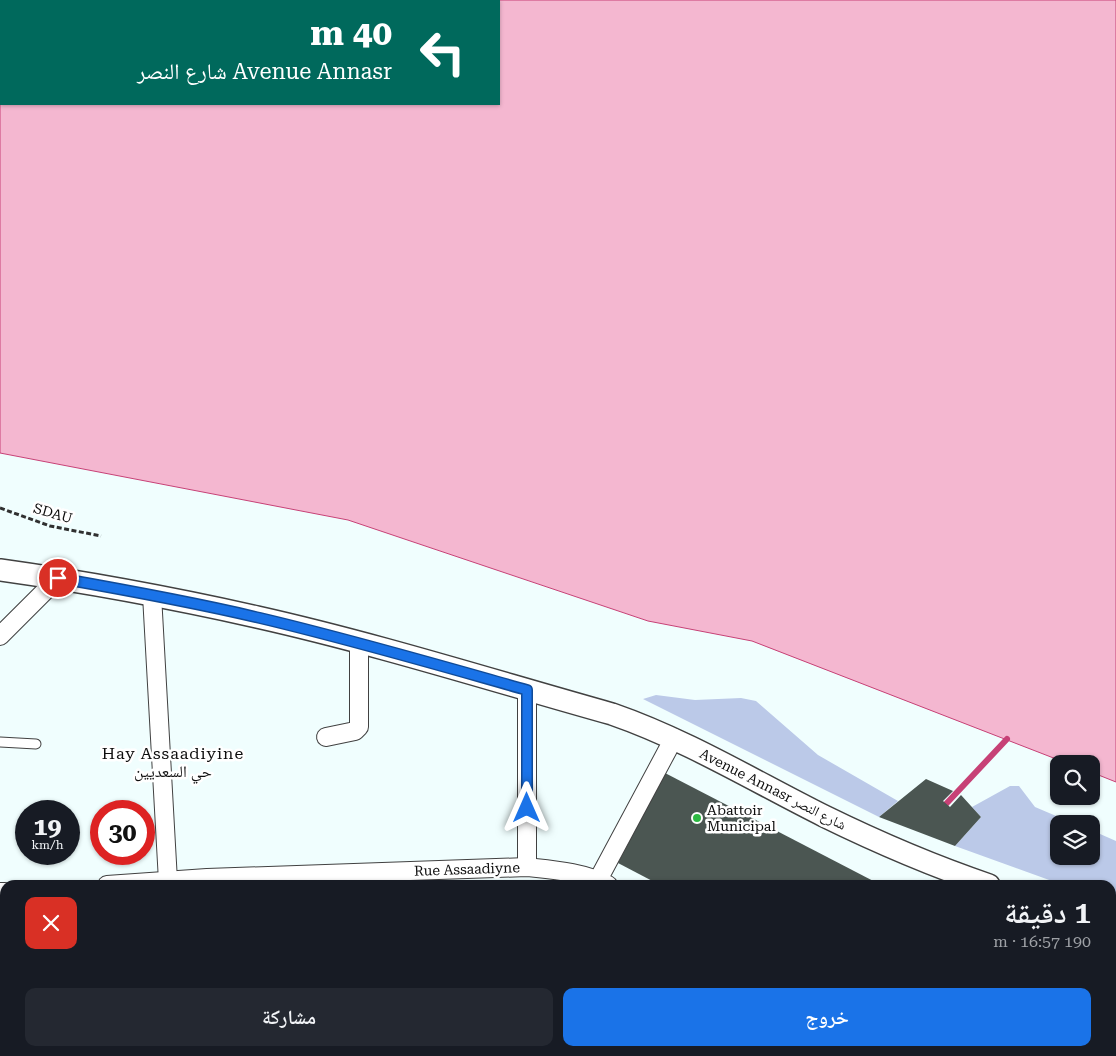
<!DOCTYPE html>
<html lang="ar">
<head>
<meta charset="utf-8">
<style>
  :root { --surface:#171b24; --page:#242831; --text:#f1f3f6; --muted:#9ea1a6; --accent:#1a73e8 }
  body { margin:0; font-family:"Roboto Serif","Noto Naskh Arabic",serif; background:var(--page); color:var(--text); direction:rtl; height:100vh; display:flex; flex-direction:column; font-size:19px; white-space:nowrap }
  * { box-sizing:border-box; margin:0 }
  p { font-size:16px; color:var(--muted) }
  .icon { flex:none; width:28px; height:28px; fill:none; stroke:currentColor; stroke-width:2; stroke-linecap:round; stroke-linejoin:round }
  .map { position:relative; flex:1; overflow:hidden; direction:ltr }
  .side { position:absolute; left:0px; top:880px; width:1116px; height:176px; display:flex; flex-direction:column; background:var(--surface); border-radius:15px 15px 0 0; box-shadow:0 1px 4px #0004; direction:rtl }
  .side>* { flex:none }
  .guide { position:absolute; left:0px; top:0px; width:500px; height:105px; box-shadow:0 1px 4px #0004; direction:rtl; background:#00695c; color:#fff; overflow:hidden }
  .controls { position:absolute; left:1050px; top:755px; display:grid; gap:10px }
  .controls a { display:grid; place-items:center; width:50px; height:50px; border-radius:10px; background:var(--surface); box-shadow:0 1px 4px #0004; font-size:25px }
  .speed { position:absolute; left:15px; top:800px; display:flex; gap:10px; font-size:25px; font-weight:700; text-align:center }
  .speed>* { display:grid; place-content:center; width:65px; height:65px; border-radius:50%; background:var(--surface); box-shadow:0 1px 4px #0004; line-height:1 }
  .speed small { font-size:12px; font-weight:400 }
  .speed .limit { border:8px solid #d22; background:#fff; color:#111 }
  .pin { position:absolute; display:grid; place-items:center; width:42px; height:42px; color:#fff; margin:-21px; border:2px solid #fff; border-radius:50%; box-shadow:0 1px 5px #0007 }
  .me { position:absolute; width:55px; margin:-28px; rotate:0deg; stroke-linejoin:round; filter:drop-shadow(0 0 4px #0008) }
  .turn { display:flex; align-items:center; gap:18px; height:105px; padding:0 25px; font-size:22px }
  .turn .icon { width:65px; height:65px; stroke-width:2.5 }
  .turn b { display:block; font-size:35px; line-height:42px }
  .round { display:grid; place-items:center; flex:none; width:52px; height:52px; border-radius:10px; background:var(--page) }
  .head { display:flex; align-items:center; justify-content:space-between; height:85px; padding:0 25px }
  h1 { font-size:30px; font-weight:600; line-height:38px }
  .action { display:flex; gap:10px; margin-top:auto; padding:10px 25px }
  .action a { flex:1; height:58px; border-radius:10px; background:var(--accent); color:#fff; font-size:20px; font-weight:600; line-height:58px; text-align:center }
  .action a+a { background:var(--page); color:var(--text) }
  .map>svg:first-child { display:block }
  .green { fill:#bbc9e8 }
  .water { fill:#f4b7d0; stroke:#c74176; fill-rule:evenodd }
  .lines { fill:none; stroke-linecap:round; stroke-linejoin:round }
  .stream { stroke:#c74176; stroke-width:6 }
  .building { fill:#4b5652 }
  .service-casing { stroke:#414141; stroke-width:11 }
  .minor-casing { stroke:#414141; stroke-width:20 }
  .tertiary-casing { stroke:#414141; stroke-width:24 }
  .path { stroke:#303030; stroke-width:3; stroke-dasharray:5 2.5; stroke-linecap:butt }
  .service { stroke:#fff; stroke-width:9 }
  .minor { stroke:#fff; stroke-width:18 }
  .tertiary { stroke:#fff; stroke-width:21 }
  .route-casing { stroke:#114b97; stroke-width:12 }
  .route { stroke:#1a73e8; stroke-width:9 }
  .poi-dot { fill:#2cb942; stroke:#fff; stroke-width:2 }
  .labels { text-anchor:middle; stroke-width:5; stroke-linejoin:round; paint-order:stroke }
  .street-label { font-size:14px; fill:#0e0e0e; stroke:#fff }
  .poi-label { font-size:14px; fill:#0e0e0e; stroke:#fff; text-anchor:start }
  .quarter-label { font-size:16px; letter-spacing:1px; fill:#0e0e0e; stroke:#fff }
</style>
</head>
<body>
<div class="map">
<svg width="1116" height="1056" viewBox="0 0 1116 1056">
  <rect width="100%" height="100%" fill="#f0fefe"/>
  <g class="green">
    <polygon points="656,695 695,700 741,698 756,701 818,755 898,801 879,817 643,699"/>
    <polygon points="1010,786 1019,786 1035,807 1075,824 1059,824 1059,856 1091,856 1091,830 1116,841 1116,907 1111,904 1111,885 1063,885 955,846 981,817 972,807"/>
  </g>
  <path class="water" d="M0,0H1116V782L1091,772V764H1069L752,641L648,621L348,520L0,453ZM1,1H499V104H1Z"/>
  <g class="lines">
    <polyline class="stream" points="946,804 1007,739"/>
  </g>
  <g class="building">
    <polygon points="665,773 881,885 660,885 618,863"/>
    <polygon points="926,779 953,791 943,801 950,807 961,795 981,817 955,846 879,817"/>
  </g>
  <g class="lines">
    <g class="service-casing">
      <g id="service">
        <polyline points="0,742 36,744"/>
        <polyline points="1111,1014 1116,1009"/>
        <polyline points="1072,1056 1077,1051"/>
      </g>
    </g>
    <g class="minor-casing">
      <g id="minor">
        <polyline points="152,595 168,881"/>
        <polyline points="0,636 58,578"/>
        <polyline points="326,737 355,731 359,727 359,643"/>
        <polyline points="527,867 527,690"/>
        <polyline points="598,880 674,738"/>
        <path d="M107,885L207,878L527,867C554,870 583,872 608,885"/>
        <polyline points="0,892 5,892"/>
        <polyline points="0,999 5,1003"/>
        <polyline points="0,1047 5,1046"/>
        <polyline points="61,1051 67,1056"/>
        <polyline points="218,1051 218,1056"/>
        <polyline points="677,1051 684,1056"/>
        <polyline points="874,1051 881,1056"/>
        <polyline points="245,1056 250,1051"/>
        <polyline points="405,1056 409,1051"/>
        <polyline points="556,1056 560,1051"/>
        <polyline points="723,1056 727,1051"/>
      </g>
    </g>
    <g class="tertiary-casing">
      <g id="tertiary">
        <path d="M0,570C86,582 172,598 257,617C377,644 494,681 612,714C687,740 754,781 824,816C877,842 933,866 989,885"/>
        <polyline points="1111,930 1116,932"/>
      </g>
    </g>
    <polyline class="path" points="0,508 50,526 101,536"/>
    <use href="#service" class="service"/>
    <use href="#minor" class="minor"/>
    <use href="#tertiary" class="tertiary"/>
  </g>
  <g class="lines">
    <g class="route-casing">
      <path id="route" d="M58,578C126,590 193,602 260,618C349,639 438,665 527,690V808"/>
    </g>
    <use href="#route" class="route"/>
  </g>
  <circle class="poi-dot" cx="697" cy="818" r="5"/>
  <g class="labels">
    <g class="street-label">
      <text transform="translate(53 513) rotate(16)" y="5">SDAU</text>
      <text transform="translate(773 789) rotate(27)" y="5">Avenue Annasr شارع النصر</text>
      <text transform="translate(467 869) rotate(-2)" y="5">Rue Assaadiyne</text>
    </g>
    <g class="poi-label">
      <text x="707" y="815">Abattoir<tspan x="707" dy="16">Municipal</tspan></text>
    </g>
    <g class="quarter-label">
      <text x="173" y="759">Hay Assaadiyine<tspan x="173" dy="18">حي السعديين</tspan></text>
    </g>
  </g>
</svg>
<div class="controls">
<a><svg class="icon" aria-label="search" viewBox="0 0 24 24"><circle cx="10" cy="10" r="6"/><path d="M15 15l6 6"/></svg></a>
<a><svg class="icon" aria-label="layers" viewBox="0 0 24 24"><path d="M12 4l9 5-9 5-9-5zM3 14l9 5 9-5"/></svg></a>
</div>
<div class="speed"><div>19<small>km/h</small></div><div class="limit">30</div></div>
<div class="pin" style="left:58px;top:578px;background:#d93025"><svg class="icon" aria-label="arrive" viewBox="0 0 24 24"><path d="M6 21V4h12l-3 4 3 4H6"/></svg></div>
<svg class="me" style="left:527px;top:808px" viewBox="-20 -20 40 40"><path d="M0-17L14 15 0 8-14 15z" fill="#1a73e8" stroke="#fff" stroke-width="4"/></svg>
<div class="guide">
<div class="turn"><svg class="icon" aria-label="left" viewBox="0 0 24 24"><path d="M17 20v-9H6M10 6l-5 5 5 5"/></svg><div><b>40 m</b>Avenue Annasr شارع النصر</div></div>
</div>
<section class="side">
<div class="head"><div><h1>1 دقيقة</h1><p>190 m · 16:57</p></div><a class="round" style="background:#d93025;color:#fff"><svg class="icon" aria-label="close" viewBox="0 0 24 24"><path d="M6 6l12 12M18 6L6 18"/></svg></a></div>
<div class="action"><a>خروج</a><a>مشاركة</a></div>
</section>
</div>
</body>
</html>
